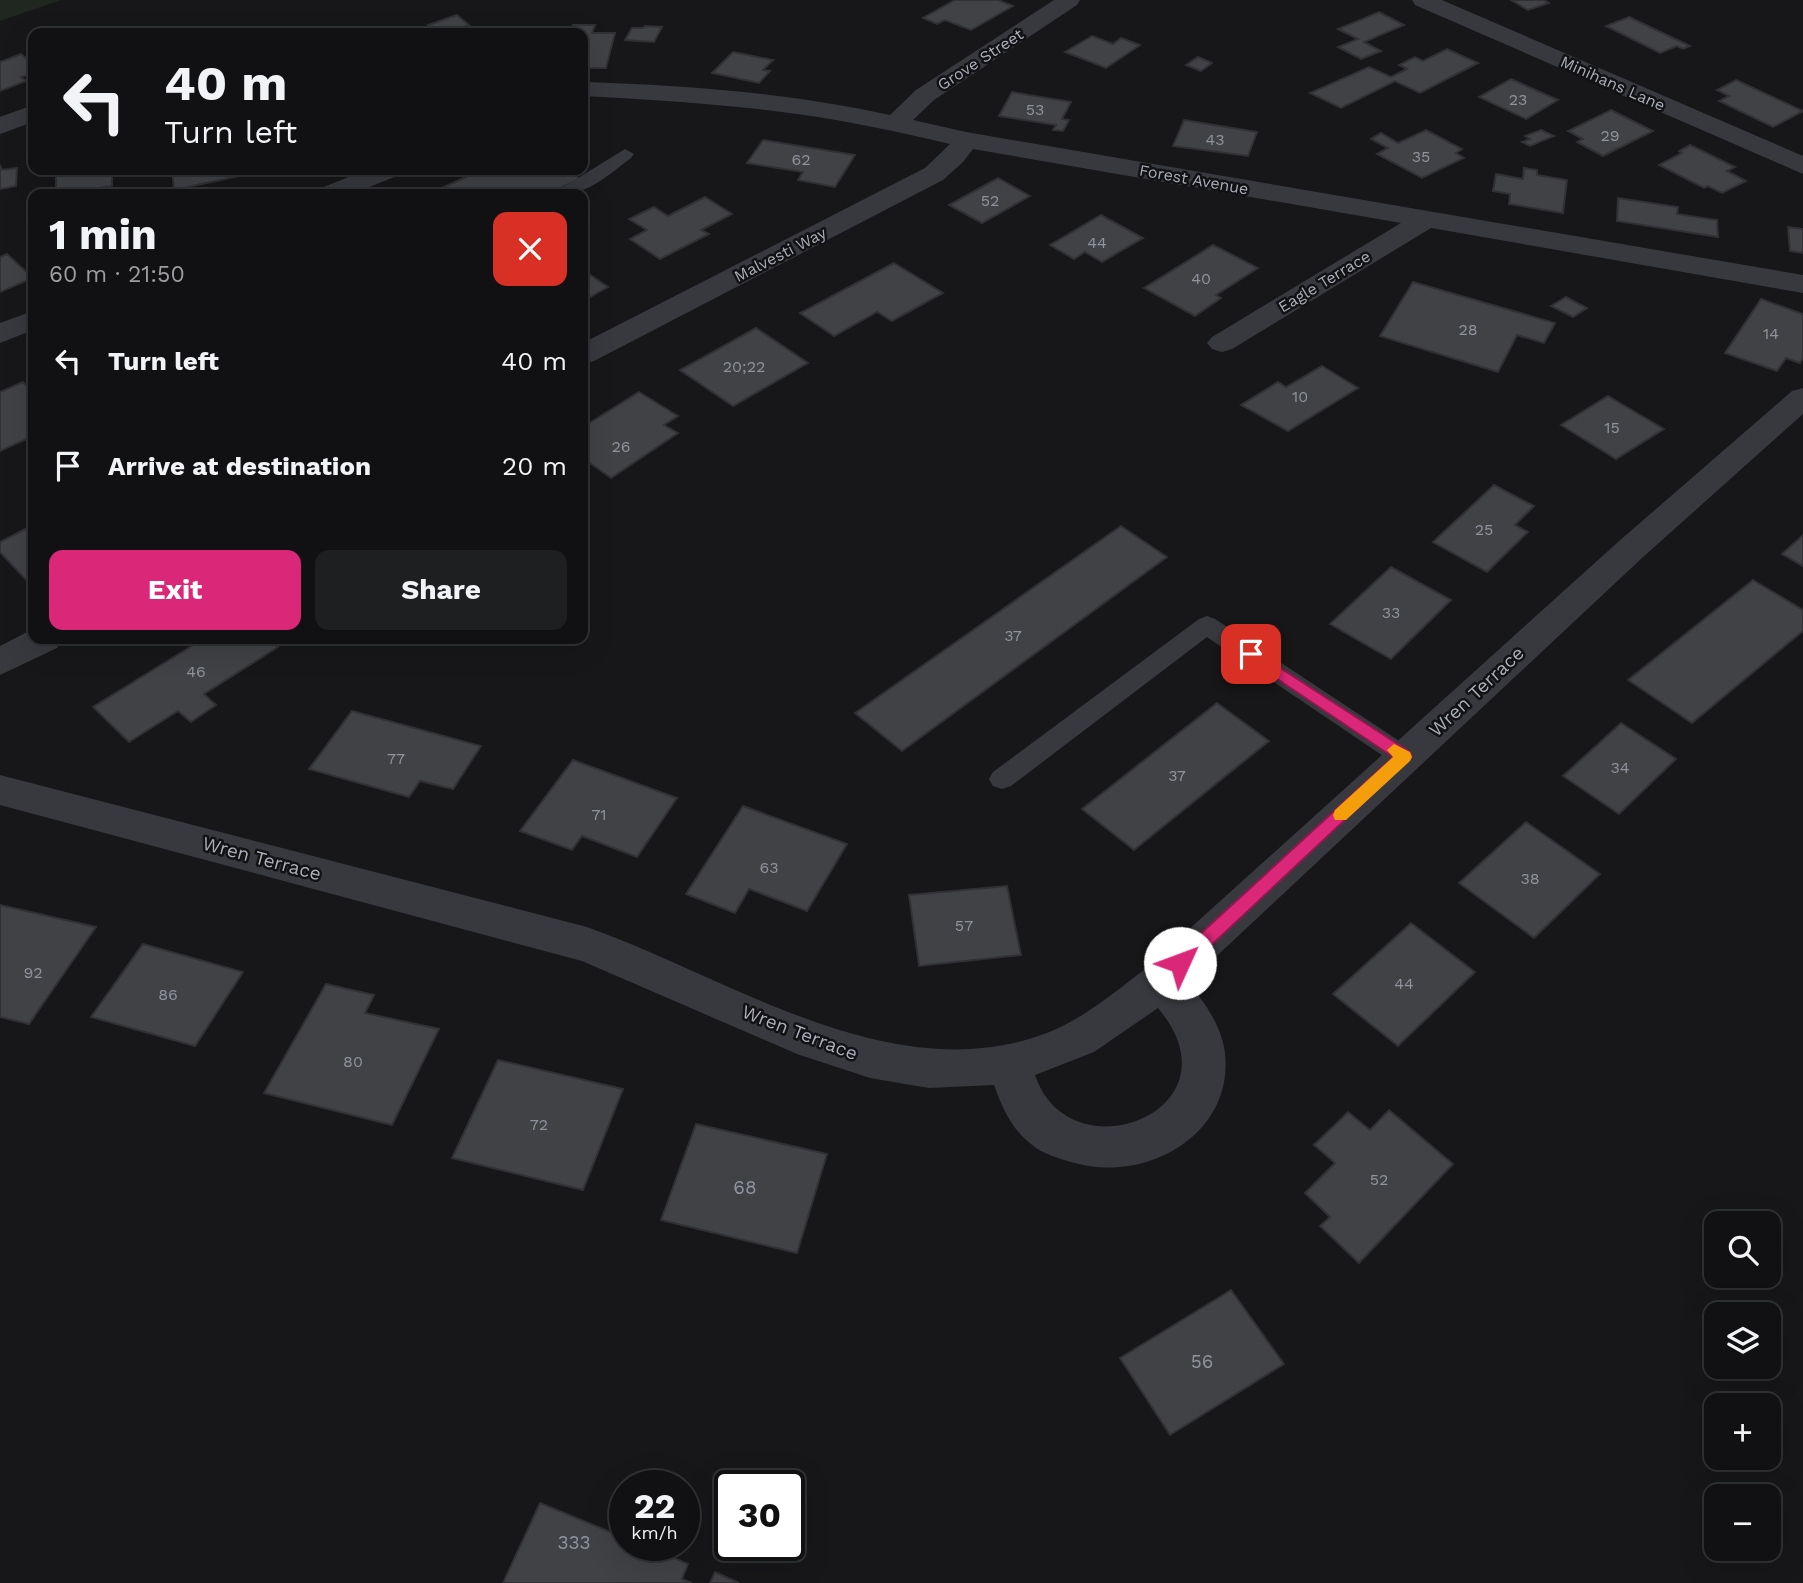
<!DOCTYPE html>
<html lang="en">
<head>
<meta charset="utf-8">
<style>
  :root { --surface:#111113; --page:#1e1f21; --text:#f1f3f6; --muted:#9c9da0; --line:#303133; --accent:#db2777 }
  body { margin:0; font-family:"Work Sans",sans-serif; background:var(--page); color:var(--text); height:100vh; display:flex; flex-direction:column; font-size:26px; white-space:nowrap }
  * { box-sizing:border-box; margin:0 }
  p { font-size:23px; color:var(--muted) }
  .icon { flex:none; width:38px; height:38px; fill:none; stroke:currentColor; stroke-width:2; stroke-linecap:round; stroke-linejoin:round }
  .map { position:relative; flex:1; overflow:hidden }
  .panel { position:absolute; left:28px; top:189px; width:560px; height:455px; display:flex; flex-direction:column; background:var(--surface); border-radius:14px; box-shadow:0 7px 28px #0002,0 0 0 2px var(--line) }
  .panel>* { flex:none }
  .top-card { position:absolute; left:28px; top:28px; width:560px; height:147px; border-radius:14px; box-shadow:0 7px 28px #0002,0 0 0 2px var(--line); background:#111113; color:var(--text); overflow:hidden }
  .controls { position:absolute; left:1704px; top:1211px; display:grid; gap:14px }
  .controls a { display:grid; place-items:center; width:77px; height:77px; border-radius:14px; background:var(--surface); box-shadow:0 7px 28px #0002,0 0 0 2px var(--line); font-size:35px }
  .speed { position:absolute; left:609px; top:1470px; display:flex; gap:14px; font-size:35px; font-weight:700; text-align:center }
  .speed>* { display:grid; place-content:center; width:91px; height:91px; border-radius:50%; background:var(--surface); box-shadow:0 7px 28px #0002,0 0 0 2px var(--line); line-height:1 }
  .speed small { font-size:18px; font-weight:400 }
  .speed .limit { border:4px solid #111; border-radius:10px; background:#fff; color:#111 }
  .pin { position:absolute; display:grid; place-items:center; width:60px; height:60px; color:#fff; margin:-30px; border-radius:14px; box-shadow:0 4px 10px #0006 }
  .me { position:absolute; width:77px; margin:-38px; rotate:47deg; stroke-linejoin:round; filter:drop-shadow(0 0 5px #0008) }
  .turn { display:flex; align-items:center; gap:24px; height:147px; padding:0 21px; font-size:32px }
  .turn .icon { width:91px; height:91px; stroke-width:2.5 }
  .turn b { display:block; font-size:49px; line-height:60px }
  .round { display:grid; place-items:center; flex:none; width:74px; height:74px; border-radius:14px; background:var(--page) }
  .summary { display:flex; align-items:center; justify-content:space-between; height:119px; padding:0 21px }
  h1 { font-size:42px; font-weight:700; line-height:52px }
  .primary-button { display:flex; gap:14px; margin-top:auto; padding:14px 21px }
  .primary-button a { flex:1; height:80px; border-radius:14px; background:var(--accent); color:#fff; font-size:28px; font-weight:700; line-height:80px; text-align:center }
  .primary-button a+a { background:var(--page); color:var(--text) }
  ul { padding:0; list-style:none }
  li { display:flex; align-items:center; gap:21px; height:105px; padding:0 21px }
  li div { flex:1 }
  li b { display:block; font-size:26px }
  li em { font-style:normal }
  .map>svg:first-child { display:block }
  .green { fill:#1f2720 }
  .building { fill:#414246; stroke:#313135; stroke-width:2 }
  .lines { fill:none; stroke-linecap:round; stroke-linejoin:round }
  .lane { fill:#38393e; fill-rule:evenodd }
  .street { fill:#38393e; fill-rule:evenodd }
  .route { fill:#db2777; stroke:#8e194d; stroke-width:2 }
  .slow { fill:#f59e0b }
  .labels { text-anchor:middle; stroke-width:5; stroke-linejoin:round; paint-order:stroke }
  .far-street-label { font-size:16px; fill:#a9aeb9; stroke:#121214 }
  .number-label { font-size:16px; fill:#8f939c }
  .street-label { font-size:19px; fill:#a9aeb9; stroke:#121214 }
  .near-number-label { font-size:19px; fill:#8f939c }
</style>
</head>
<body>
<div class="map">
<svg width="1803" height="1583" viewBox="0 0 1803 1583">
  <rect width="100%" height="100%" fill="#171719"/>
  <polygon class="green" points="0,0 61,0 0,21"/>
  <g class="building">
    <polygon points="955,0 998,0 1013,6 971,30 945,20 937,24 923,18"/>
    <polygon points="1511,0 1544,0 1549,3 1528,10"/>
    <polygon points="1379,12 1404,25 1364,42 1381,51 1361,59 1338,47 1358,39 1338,29"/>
    <polygon points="457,15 469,25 444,33 426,33 435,30 428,25"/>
    <polygon points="1629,17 1690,46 1683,49 1677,46 1660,53 1606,26"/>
    <polygon points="573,25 595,25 592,33 615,33 606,68 583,68 583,33 570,33"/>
    <polygon points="645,26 662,27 654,42 625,40 632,28 643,28"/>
    <polygon points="1092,36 1113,44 1121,38 1140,45 1106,68 1065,52"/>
    <polygon points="1447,49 1478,63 1420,93 1395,81 1341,108 1310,93 1369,67 1391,77 1407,69 1399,65 1415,57 1423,61"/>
    <polygon points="733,52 773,60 763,70 770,71 759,83 712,73"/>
    <polygon points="21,54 33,64 33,73 21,77 26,81 0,91 0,62"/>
    <polygon points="1198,57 1212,63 1201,71 1186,65"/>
    <polygon points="1511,79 1558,100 1526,119 1479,97"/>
    <polygon points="1736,80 1803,111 1773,127 1719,101 1729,96 1717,90"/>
    <polygon points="1012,92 1071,102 1062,119 1069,120 1063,131 1053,130 1056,125 999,116"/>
    <polygon points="1611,110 1653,131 1603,156 1577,142 1583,139 1568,131"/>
    <polygon points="1184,120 1257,132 1248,156 1173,146"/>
    <polygon points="1426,130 1462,149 1456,153 1464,158 1422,178 1377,154 1388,148 1371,139 1381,133 1398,143"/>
    <polygon points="1541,130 1554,136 1530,146 1522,142 1530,139 1525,136"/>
    <polygon points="763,140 855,155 835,187 798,180 803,172 747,163"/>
    <polygon points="1690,145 1735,167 1727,171 1746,181 1722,193 1708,186 1704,188 1659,165 1682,153 1679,151"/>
    <polygon points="0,165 2,170 17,168 16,186 0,189"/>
    <polygon points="1524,168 1537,170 1537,175 1567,180 1563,213 1509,204 1510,194 1493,191 1496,174 1523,179"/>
    <polygon points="78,170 112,170 112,186 56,194 56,173"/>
    <polygon points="172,170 238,170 239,176 174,190"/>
    <polygon points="482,170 566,170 580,179 547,194 428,194"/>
    <polygon points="998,178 1030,196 982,223 949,205"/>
    <polygon points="705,197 732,214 701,230 709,234 660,259 630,239 647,230 629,219 654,207 668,216"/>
    <polygon points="1618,198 1678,207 1677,214 1717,220 1718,237 1617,221"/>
    <polygon points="1101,215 1143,238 1102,262 1085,252 1074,259 1050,245"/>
    <polygon points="1788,227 1803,229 1803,253 1790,251"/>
    <polygon points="1213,245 1258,268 1216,295 1221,298 1195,316 1144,288"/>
    <polygon points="7,254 33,278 0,292 0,257"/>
    <polygon points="894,263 943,293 892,321 877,312 834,336 800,313"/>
    <polygon points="583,270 608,287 583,301"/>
    <polygon points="1413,282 1555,323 1544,343 1517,335 1498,372 1380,336"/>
    <polygon points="1566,297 1587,308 1573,317 1551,306"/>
    <polygon points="1761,299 1803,314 1803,358 1800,363 1786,358 1777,371 1725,353"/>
    <polygon points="756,328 808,363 733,406 680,370"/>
    <polygon points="1322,366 1358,388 1288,431 1241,405 1278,382 1286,387"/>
    <polygon points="23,382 33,393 33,436 0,451 0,392"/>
    <polygon points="639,392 678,416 664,425 678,433 611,478 583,458 583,427"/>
    <polygon points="1608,396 1664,429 1616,459 1561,425"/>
    <polygon points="1494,485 1534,506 1515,525 1528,532 1487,572 1433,542"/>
    <polygon points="33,525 33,581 29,583 0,552 0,542"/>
    <polygon points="1121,526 1167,557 902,751 855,713"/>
    <polygon points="1803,535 1803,566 1782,554"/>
    <polygon points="1391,567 1451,600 1391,659 1330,624"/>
    <polygon points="1753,580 1803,610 1803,631 1692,723 1628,680"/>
    <polygon points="203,639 268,639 278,647 204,694 216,705 191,722 178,711 129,742 93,707"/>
    <polygon points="1217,703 1269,741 1134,850 1082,809"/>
    <polygon points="352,711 481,746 453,789 420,781 409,797 309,769"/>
    <polygon points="1621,723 1676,759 1619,814 1563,776"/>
    <polygon points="573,760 677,798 637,857 582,836 572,850 520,831"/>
    <polygon points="743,806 847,844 807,911 749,889 735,913 686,894"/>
    <polygon points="1526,822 1600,874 1534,938 1459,883"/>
    <polygon points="1007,886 1021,955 919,966 909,895"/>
    <polygon points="0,905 96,927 29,1024 0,1017"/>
    <polygon points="1411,923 1475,972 1398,1046 1333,994"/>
    <polygon points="143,944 243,972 195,1046 91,1017"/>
    <polygon points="326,984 374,995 365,1013 439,1029 392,1125 264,1093"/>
    <polygon points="498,1060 623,1089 583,1190 452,1158"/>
    <polygon points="1389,1110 1453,1164 1359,1263 1320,1226 1330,1217 1305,1193 1335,1163 1314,1145 1348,1112 1370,1130"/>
    <polygon points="696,1124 827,1154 797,1253 661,1220"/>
    <polygon points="1231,1290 1284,1364 1170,1435 1120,1358"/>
    <polygon points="540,1503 625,1538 625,1545 643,1545 688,1564 682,1579 692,1583 503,1583"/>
    <polygon points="715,1572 739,1583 710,1583"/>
  </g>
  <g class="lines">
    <g class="lane">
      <path d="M625,149L634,154L631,158C604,178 588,196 552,194Z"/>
      <polygon points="1207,616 1215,619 1413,750 1417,757 1413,764 1404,767 1395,764 1207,637 1011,786 1002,789 993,786 989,779 993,772 1199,619"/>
    </g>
    <g class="street">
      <path d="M1054,0H1080L1077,5L934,100L913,120L966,132L1803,275V293L1431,228L1232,349L1222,352L1212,349L1207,343L1212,337L1401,223L973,149L963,162L943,180L594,361L583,364V343L925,168L950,144C899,132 849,121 797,114C726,104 655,100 583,96V82C685,85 790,93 890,115L916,90Z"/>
      <polygon points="1412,0 1442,0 1803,156 1803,174 1415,5"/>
      <polygon points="33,105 33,122 0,134 0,117"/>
      <polygon points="366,170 401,170 397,176 352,194 317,194 321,188"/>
      <polygon points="33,311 33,330 0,343 0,323"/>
      <path d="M1803,388V414L1642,558L1188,983C1205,1002 1222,1027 1225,1053C1234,1135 1146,1183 1075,1163C1060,1159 1042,1154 1031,1144C1012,1130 1002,1107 994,1085L929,1088L870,1078L797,1054L582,961L0,805V775L587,927C728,977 893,1092 1047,1033C1083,1019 1115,992 1145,969L1618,542L1792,391ZM1158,1008C1245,1111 1069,1178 1035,1075L1094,1052Z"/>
      <polygon points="33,629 33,639 62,639 57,648 0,675 0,646"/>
    </g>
  </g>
  <polygon class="route" points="1251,649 1410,752 1412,757 1187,968 1180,970 1174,968 1172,963 1174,958 1393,757 1246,658 1244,654 1246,651"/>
  <polygon class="slow" points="1394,744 1410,752 1412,757 1410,761 1346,820 1335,820 1333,815 1335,810 1393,757 1387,750"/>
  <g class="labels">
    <g class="far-street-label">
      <text transform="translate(980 59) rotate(-33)" y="6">Grove Street</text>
      <text transform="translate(1613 83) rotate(24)" y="6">Minihans Lane</text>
      <text transform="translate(1194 179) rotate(10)" y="6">Forest Avenue</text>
      <text transform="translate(780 254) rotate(-27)" y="6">Malvesti Way</text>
      <text transform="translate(1324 281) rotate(-31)" y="6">Eagle Terrace</text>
    </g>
    <g class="number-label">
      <text x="1518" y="105">23</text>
      <text x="1035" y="115">53</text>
      <text x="1610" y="141">29</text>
      <text x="1215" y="145">43</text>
      <text x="1421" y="162">35</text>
      <text x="801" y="165">62</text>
      <text x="990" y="206">52</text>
      <text x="1097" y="248">44</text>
      <text x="1201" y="284">40</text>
      <text x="1468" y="335">28</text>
      <text x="1771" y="339">14</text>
      <text x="744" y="372">20;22</text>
      <text x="1300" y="402">10</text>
      <text x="1612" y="433">15</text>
      <text x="621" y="452">26</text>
      <text x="1484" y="535">25</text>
      <text x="1391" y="618">33</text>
      <text x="1013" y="641">37</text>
      <text x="196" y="677">46</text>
      <text x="396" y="764">77</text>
      <text x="1620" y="773">34</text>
      <text x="1177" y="781">37</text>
      <text x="599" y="820">71</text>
      <text x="769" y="873">63</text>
      <text x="1530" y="884">38</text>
      <text x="964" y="931">57</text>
      <text x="33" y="978">92</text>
      <text x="1404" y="989">44</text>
      <text x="168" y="1000">86</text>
      <text x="353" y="1067">80</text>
      <text x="539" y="1130">72</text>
      <text x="1379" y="1185">52</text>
    </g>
    <g class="street-label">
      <text transform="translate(1476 691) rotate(-43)" y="7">Wren Terrace</text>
      <text transform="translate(262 858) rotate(15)" y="7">Wren Terrace</text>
      <text transform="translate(800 1032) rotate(21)" y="7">Wren Terrace</text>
    </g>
    <g class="near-number-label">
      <text x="745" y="1194">68</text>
      <text x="1202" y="1368">56</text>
      <text x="574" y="1549">333</text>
    </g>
  </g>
</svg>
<div class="controls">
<a><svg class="icon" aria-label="search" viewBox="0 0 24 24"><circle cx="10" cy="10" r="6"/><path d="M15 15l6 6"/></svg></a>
<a><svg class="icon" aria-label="layers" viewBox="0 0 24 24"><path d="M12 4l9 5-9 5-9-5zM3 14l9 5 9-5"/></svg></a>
<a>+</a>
<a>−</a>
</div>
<div class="speed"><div>22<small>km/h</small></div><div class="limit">30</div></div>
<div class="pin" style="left:1251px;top:654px;background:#d93025"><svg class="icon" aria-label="arrive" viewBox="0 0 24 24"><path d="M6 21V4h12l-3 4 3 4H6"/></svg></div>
<svg class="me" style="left:1180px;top:963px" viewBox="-20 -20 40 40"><circle r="19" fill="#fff"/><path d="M0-13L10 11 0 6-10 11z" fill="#db2777"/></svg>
<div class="top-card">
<div class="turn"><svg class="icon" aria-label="left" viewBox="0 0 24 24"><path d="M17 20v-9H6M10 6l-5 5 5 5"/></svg><div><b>40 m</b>Turn left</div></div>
</div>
<section class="panel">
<div class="summary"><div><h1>1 min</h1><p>60 m · 21:50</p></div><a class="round" style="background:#d93025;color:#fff"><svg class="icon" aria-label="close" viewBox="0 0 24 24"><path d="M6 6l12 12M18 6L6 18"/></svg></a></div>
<ul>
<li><svg class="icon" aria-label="left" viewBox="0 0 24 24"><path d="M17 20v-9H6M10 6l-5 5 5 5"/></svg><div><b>Turn left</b></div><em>40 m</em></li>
<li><svg class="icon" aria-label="arrive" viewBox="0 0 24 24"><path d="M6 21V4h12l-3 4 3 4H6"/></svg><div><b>Arrive at destination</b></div><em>20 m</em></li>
</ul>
<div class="primary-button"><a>Exit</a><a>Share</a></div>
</section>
</div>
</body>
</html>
